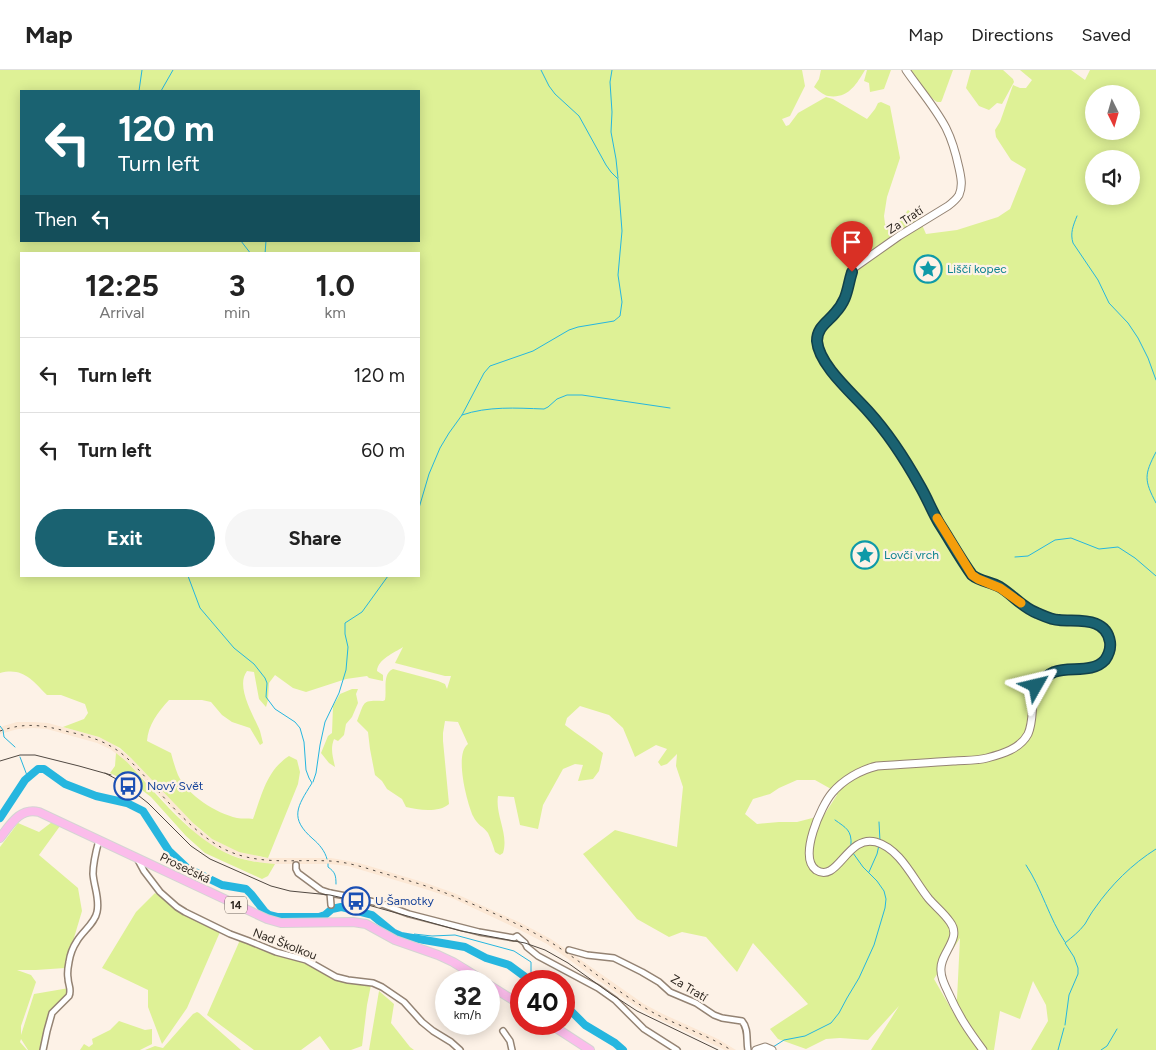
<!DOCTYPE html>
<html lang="en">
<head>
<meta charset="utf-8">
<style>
  :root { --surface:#fff; --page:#f6f6f6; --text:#222; --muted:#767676; --line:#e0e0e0; --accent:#1a6271 }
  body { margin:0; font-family:Figtree,sans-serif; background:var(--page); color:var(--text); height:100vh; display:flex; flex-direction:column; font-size:19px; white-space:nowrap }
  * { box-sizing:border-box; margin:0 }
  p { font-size:16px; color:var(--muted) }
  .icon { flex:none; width:28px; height:28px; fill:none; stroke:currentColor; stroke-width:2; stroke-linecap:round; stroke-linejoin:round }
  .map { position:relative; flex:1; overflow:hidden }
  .side { position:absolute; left:20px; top:182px; width:400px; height:325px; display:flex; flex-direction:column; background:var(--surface); border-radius:0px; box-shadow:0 2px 12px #0003 }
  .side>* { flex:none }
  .top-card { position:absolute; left:20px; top:20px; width:400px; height:152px; border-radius:0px; box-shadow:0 2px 12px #0003; background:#1a6271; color:#fff; overflow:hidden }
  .needle { width:32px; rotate:175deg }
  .tools { position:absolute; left:1085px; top:15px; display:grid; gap:10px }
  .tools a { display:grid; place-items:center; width:55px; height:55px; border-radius:50%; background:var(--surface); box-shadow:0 2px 12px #0003; font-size:25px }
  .speed { position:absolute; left:435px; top:900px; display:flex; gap:10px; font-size:25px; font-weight:700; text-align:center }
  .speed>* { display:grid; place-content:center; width:65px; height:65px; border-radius:50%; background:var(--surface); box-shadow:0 2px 12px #0003; line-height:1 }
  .speed small { font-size:12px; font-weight:400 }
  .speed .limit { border:8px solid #d22; background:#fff; color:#111 }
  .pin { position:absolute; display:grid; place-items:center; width:42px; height:42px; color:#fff; margin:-51px -21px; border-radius:50% 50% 50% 0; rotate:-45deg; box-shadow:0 0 5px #0007 }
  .pin .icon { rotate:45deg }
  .me { position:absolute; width:55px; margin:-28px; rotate:53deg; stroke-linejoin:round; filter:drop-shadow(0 0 4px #0008) }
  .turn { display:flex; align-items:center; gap:18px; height:105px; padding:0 15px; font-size:22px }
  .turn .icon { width:65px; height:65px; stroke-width:2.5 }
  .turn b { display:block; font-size:35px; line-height:42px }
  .then { display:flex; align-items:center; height:48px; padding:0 15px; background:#0003; gap:10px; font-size:19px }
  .eta { display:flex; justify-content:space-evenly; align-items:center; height:85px; text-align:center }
  .eta b { font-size:30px; font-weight:700; line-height:35px }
  .primary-button { display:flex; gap:10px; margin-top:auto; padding:10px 15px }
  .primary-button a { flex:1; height:58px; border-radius:30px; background:var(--accent); color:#fff; font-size:20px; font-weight:700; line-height:58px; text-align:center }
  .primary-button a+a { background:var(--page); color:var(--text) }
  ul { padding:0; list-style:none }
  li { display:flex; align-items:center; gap:15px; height:75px; padding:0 15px; border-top:1px solid var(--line) }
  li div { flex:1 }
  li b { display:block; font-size:19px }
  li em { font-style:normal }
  header { display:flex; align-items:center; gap:30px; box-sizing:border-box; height:70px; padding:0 25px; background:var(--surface); border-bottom:1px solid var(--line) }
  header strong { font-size:24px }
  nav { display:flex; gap:28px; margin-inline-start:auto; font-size:18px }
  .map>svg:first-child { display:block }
  .built { fill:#fce8d5 }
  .green { fill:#def196; fill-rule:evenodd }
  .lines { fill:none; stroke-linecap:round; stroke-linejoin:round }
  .stream { stroke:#26b6df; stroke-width:1 }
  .river { stroke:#26b6df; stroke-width:8 }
  .street-casing { stroke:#948373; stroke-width:8 }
  .secondary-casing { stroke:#948373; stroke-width:9 }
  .primary-casing { stroke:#d5d4d3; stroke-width:10 }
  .street { stroke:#fff; stroke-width:5 }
  .secondary { stroke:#fff; stroke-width:7 }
  .primary { stroke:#fbbceb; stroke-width:8 }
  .tram { stroke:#514942; stroke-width:1 }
  .rail { stroke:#514942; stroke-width:1; stroke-dasharray:2.5 5; stroke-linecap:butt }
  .route-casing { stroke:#114049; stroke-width:12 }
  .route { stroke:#1a6271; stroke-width:9 }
  .slow { stroke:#f59e0b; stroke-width:9 }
  .labels { text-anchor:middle; stroke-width:4.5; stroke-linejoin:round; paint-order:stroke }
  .shield { fill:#fdf2e7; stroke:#6d655c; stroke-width:1 }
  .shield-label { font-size:11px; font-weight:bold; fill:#2f2821 }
  .street-label { font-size:12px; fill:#2f2821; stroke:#fdf2e7 }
  .culture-label { font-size:12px; fill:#0d838f; stroke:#fdf2e7; text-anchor:start }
  .transit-label { font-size:12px; fill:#164399; stroke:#fdf2e7; text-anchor:start }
</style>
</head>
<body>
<header>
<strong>Map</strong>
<nav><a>Map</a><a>Directions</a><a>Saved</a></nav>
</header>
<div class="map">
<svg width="1156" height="980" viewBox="0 0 1156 980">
  <rect width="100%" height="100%" fill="#fdf2e7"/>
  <polygon class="built" points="17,652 33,652 48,653 99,667 113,674 131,688 199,759 212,769 227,776 261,787 268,788 331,788 359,793 426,813 454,823 521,853 551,869 644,934 663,944 718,969 736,980 725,980 650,945 625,929 547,874 518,859 452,828 425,819 348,796 330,794 267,794 243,789 224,782 209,774 195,763 127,692 110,679 97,673 47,659 33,658 18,659 0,664 0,657"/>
  <g class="green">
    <path d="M0,0H802L805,16L790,46L782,49L786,56L789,55L798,43L826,27L833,29L867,49L875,39L878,33L881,32L890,36L900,88L887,127L884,146L885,154L891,160L908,140L919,148L926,164L957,160L998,147L1010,139L1026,99L1011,90L996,67L995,60L1000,52L1013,15L1020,18H1026L1032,10L1020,0H1071L1085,10L1090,0H1156V980H1031L1048,951L1046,935L1033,911L1020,949L1000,941L994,980H988L965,954L955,931L957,929L960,868L934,909L961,956L979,980H871L899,936L868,970L840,968L826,969L806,979L778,969L770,959L808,934L753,873L737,902L706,867L682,862L669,867L637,849L583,784L615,760L677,777L683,717L676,696L677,684L667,694L661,696L658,692L667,679L656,675L635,687L623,658L609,645L580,636L567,648L565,655C578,665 591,673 603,683L599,701L593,709L578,711L583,695L575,694L563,699L543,735L538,759L520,755L514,727L498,726C495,745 509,764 503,783L500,785L495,782C493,776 491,769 488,763C484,757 477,755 473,746C467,732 454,684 468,674L458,652L445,651L443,663V671L449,734C439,743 418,740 406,737L402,729L387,719L382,711L375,705L370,679L368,662L357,651C365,632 361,630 383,631L385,630C387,620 382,604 393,599L438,611L445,614L447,619L451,606H445L395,593L403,577C394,583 378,589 377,601L383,605V611L369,608L367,606L346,609L306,622L293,618L275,605L269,613L268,630L266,637L259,629L254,602L247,601C235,617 254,646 260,661C261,665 262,669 263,673L260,675L250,658L232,652L222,645L211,632L202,630H169C158,642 148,655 147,671L171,683C173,690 175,698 178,705C188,726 216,743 237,748C242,749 248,748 253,749C262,725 266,701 289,686L297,690L300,702L298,714L268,788L239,782L212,769L193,753L131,688L120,678L99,667L63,657L84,649L88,643L85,634L61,625H47C32,610 23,597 0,603ZM21,21H419V171H21ZM1094,24H1131V61H1094ZM1094,89H1131V126H1094ZM21,184H419V506H21ZM797,710H815L831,719L837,725L824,745L797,752H779L757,754L745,744L753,729L770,724L779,718Z"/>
    <path d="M821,0H865C856,15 848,29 828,26C823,25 818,20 814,17L819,9Z"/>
    <polygon points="867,0 891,0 884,19 870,22 869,13 864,11"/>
    <polygon points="911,0 953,0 942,30 941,32 937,32 934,30 926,22"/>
    <polygon points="971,0 1003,0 1013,9 1014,12 1002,34 997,33 989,40 979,36 966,18"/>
    <path d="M352,619H358L356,624L358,633L352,647L346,654L344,665L338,671L334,669C330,679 333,687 335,697L329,693L321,683L328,666L332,663L333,636L340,624Z"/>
    <path d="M116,683L127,692C158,725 191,769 233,786C246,791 261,793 275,794L268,806L262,809L205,783L186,766L151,727L138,717L110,703L115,696Z"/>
    <path d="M52,752L60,756L39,785L78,818L82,841L65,898L36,900H17L31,905L36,912L21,956V965L34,924L69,918L68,925C44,944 46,951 41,980H28L21,969L20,972L27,980H0V777L18,753L39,762Z"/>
    <polygon points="155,823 172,836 190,848 220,862 187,938 162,974 148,937 148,920 102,898 136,842"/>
    <polygon points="240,870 306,894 338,911 371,915 367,935 362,976 351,980 330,980 320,966 301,980 254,980 207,945"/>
    <polygon points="379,921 394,934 391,953 410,977 414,980 369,980"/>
    <polygon points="197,942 199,943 241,980 145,980 155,976 163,978 193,944"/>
    <polygon points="119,951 145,960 152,959 152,974 140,980 80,980 84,974 89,977 93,974 92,969 110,960"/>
  </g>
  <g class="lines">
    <g class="stream">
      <polyline points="612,0 610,12 612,42 611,62 616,89 618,108"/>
      <polyline points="139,21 142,0"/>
      <polyline points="161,21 173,0"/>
      <path d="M1077,146C1073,156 1070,163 1073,173L1098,210L1109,233L1128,253L1138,268L1148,288L1156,310"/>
      <polyline points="241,171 251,184"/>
      <polyline points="265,184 266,171"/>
      <path d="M462,345C488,336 516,338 544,339L548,337L557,329L567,325H582L670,338"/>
      <path d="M1156,382C1144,405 1144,410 1156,433"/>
      <polyline points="419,438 429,404 440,378 449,363 462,345 484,303 490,296 533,281 569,260 578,257 614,251 620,246 622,232 618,205 622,161 618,109 611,102 606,95 579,46 555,24 549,16 541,0"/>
      <polyline points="1015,487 1028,486 1055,470 1071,468 1099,479 1118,477 1135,488 1156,506"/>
      <path d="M188,506L200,538L234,578L254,594L265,608L267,613L266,627L275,639L295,652L300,658L304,672L306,700L309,708L312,713C297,737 289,748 313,769C319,774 325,781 327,789"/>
      <polyline points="0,656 3,660 4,667 15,677"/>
      <polyline points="20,687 28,708"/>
      <polyline points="313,712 316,703 320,675 325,652 339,623 346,600 348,577 345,564 345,553 362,542 388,506"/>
      <path d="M835,750C846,758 852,760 851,775"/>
      <polyline points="879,752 880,771"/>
      <path d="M328,794V797C335,802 336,805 336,814"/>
      <path d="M1026,795C1042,819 1049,848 1065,872"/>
      <polyline points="869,802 877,784 879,775"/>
      <polyline points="412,868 414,864 432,866 455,865 514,881 531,892 531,902 535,911"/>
      <path d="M1065,955L1069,925L1078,904V898L1074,887L1065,873C1072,867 1079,862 1085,854C1088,849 1091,843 1095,838C1111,815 1132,794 1156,779"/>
      <polyline points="773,977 784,970 805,966 831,953 839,943 847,928 859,908 874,875 885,838 886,829 884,821 877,811 863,797 853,783"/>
      <polyline points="1058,980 1064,958"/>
      <polyline points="1101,980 1107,976 1117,959"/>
    </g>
    <g class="river">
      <polyline points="0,748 25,710 38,699 44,699 65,714 96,726 127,733 143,741 169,781 187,798 222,815 246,819 251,824 265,842 269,845 277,847 319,847 325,845 332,839 341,837 372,845 394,863 401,866 465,877 486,888 509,895 528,909 532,911"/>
      <polyline points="564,934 585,955 615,973 623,980"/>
    </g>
    <g class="street-casing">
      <g id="street">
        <polyline points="137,788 144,801 160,822 177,837 185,842 230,864 249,871 276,882 306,890 336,907 348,910 373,913 382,917 404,932 422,952 433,961 451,972 460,980"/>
        <polyline points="296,795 296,799 298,803 321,820 330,823 346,826 379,833 409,844 479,862 514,868 517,866 525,873 527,877 538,886 598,918 615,930 644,959 677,980"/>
        <polyline points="330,823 331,835"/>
        <path d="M569,880L587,885L614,888L642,902L659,912L670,922L696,933L714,945L722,948L742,951C749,959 746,970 748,980"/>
        <polyline points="503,961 510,971 512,980"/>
        <path d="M43,980L47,961L52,943L69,926C72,919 68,915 68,908C67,903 68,897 69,892C70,885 73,877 77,871C83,861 95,853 97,842C100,829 94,817 93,804C93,792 96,781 99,770"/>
      </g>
    </g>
    <g class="secondary-casing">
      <g id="secondary">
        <path d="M906,0C919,19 935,37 946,58C952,70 956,84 959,98C961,107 963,116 959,125C956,130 952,133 948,136L899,166L855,197C847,208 850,221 843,233C835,246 816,255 818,272C821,298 855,325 871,345C887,364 902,385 915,406C923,421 930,436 938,450C943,460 950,469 956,479C961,487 966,496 972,505L975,507C983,511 992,513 1000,517C1013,525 1023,537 1037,543C1044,546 1051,550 1059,550C1078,552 1109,546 1110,575C1111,583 1106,590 1100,594C1082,605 1058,594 1042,610C1028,624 1036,646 1028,664C1020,679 1002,684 987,688C976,691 964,690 953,691C927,693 902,694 877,696C860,700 843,710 832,723C821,736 798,787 816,800C838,814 847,764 876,772C901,779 914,811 929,829C936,837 944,843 950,852C963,869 939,883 941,901C941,908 945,916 948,922C958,945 968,960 983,980"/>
        <polyline points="756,980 765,977 772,980"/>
      </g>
    </g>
    <g class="primary-casing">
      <g id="primary">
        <path d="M0,768C10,755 20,737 39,742L267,849L281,853L353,852L366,854L395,870L438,885L453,892L484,911"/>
        <polyline points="489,915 521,935"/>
        <polyline points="550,954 590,980"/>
      </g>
    </g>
    <use href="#street" class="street"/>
    <use href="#secondary" class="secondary"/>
    <use href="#primary" class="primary"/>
    <g class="tram">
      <polyline points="0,691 20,685 35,685 79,696 111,705"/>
      <polyline points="105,703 120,711 148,733 191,776 210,789 271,816 290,821 330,825 343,828 461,861 525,873 545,880 568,893 611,924 637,941 718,980"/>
    </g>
    <path class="rail" d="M0,661C26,652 43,655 69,662C84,665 99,669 112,677C126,685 137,698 148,710C171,735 194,763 224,779C258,796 294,789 330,791C347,792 363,797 379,802C403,809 429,816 453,826C485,839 517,853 547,870C580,890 609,916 642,936C670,954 703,962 731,980"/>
  </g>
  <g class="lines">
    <g class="route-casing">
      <path id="route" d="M852,202C847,218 848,229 835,243C828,252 817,257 817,271C819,295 852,323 868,341C888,363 905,389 920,416C927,428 932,441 939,453C950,470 960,488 972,505C979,511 991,512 1000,517C1013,525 1023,538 1037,543C1044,546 1052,550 1059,550C1077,552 1106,546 1110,572C1111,579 1109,584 1105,590C1092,604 1070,596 1054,602C1047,605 1041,611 1036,616"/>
    </g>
    <use href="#route" class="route"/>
    <polyline class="slow" points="937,448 972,505 978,509 1000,518 1021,533"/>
  </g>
  <defs>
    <g id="sight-ring" transform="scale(1.4375)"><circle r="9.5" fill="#fdf2e7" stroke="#0f9aa8" stroke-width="1.5"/><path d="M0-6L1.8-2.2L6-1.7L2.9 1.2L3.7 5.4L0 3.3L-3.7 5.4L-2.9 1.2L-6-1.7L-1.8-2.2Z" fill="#0f9aa8"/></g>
    <g id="bus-ring" transform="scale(1.4375)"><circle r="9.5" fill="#fdf2e7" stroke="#1a4fb4" stroke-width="1.5"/><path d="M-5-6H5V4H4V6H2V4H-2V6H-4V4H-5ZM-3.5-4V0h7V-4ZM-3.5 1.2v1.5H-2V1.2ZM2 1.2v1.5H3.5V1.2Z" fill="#1a4fb4"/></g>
  </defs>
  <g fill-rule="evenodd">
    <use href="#sight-ring" x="928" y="199"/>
    <use href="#sight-ring" x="865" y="485"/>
    <use href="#bus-ring" x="128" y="716"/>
    <use href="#bus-ring" x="356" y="831"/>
  </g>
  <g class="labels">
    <rect class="shield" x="225" y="826.5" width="22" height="17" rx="4"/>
    <g class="shield-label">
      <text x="236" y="839">14</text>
    </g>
    <g class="street-label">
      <text transform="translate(905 150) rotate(-33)" y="4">Za Tratí</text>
      <text transform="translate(185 798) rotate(26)" y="4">Prosečská</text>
      <text transform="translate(285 874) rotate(21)" y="4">Nad Školkou</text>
      <text transform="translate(689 918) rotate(31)" y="4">Za Tratí</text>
    </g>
    <g class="culture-label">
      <text x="947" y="203">Liščí kopec</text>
      <text x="884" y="489">Lovčí vrch</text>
    </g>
    <g class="transit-label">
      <text x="147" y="720">Nový Svět</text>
      <text x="375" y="835">U Šamotky</text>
    </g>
  </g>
</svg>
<div class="tools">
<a><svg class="needle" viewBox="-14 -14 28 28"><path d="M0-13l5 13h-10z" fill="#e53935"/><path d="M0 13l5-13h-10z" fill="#767676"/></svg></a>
<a><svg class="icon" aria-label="sound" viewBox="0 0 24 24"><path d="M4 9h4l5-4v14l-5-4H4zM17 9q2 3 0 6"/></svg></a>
</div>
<div class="speed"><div>32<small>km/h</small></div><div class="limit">40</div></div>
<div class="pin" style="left:852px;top:202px;background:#d93025"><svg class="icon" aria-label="arrive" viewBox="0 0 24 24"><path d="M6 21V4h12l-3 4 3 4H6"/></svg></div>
<svg class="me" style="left:1036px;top:616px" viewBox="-20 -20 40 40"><path d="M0-17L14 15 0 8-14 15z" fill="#1a6271" stroke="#fff" stroke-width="4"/></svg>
<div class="top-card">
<div class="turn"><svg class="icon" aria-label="left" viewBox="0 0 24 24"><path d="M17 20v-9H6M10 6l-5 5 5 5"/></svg><div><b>120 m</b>Turn left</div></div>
<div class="then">Then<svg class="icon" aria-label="left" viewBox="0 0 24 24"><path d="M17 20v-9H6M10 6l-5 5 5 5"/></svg></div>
</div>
<section class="side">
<div class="eta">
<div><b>12:25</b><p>Arrival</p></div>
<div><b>3</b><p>min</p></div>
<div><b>1.0</b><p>km</p></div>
</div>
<ul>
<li><svg class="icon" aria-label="left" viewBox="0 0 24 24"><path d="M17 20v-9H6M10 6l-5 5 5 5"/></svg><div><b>Turn left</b></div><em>120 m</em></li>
<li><svg class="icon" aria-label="left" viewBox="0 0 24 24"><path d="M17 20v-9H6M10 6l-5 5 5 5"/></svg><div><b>Turn left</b></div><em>60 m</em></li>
</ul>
<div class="primary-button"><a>Exit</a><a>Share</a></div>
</section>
</div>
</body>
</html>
